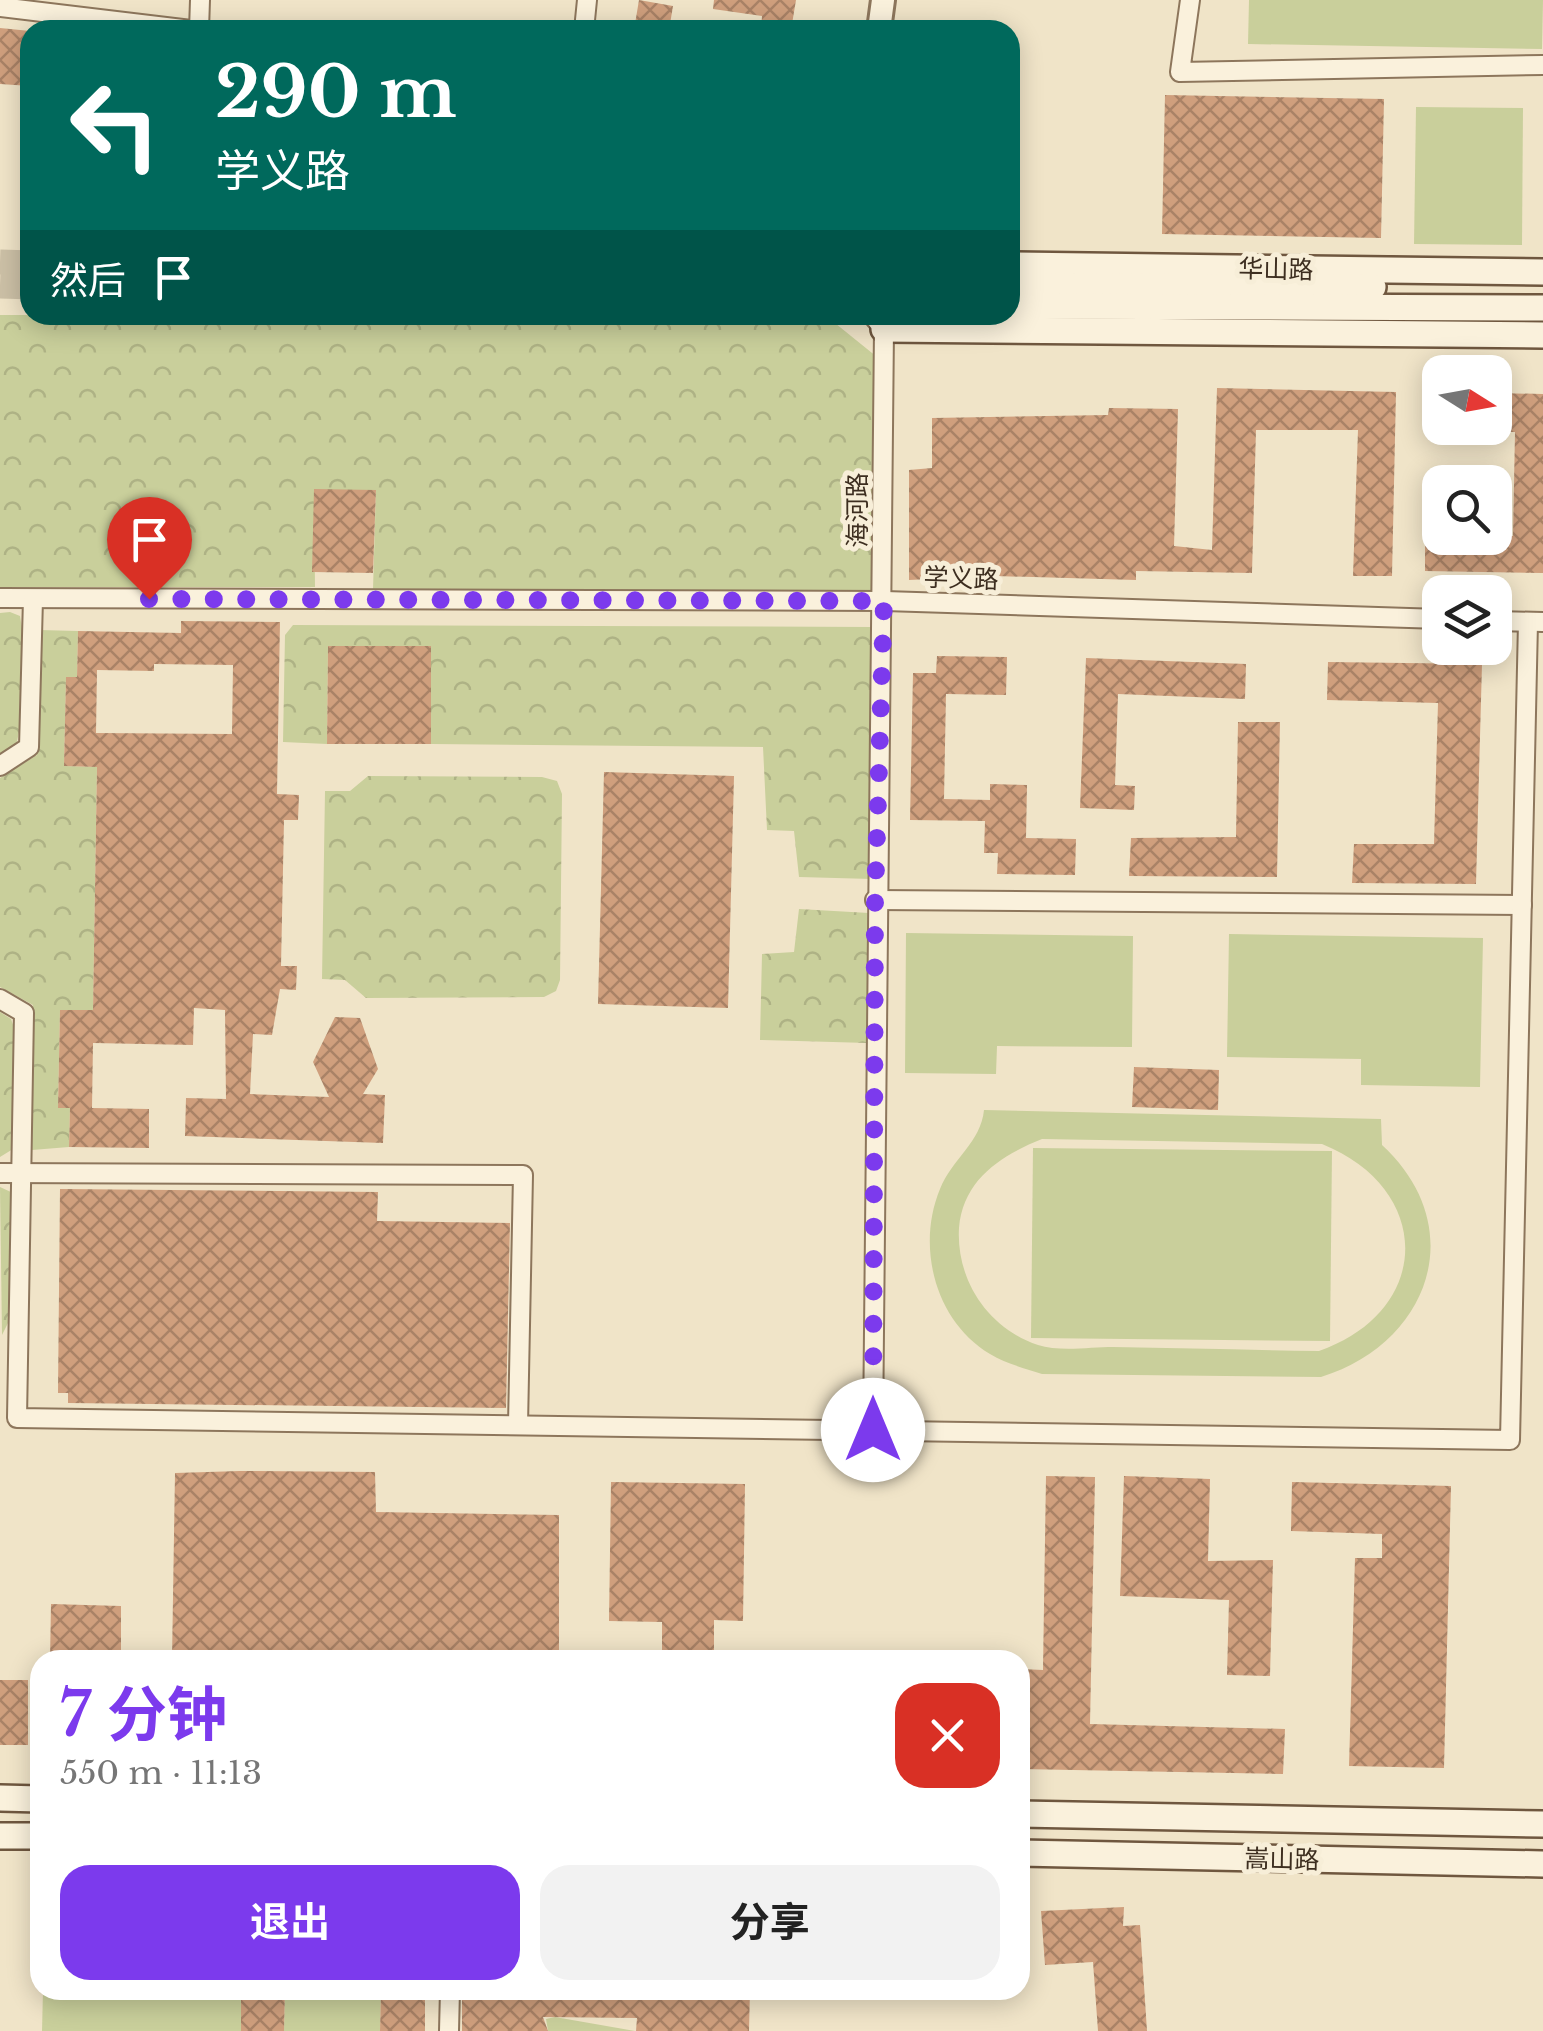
<!DOCTYPE html>
<html lang="zh">
<head>
<meta charset="utf-8">
<style>
  :root { --surface:#fff; --page:#f2f2f2; --text:#222; --muted:#767676; --accent:#7c3aed }
  body { margin:0; font-family:"Libre Baskerville","Noto Sans SC",serif; background:var(--page); color:var(--text); height:100vh; display:flex; flex-direction:column; font-size:38px; white-space:nowrap }
  * { box-sizing:border-box; margin:0 }
  p { font-size:32px; color:var(--muted) }
  .icon { flex:none; width:55px; height:55px; fill:none; stroke:currentColor; stroke-width:2; stroke-linecap:round; stroke-linejoin:round }
  .map { position:relative; flex:1; overflow:hidden }
  .sheet { position:absolute; left:30px; top:1650px; width:1000px; height:350px; display:flex; flex-direction:column; background:var(--surface); border-radius:30px; box-shadow:0 5px 25px #0003 }
  .sheet>* { flex:none }
  .top-card { position:absolute; left:20px; top:20px; width:1000px; height:305px; border-radius:30px; box-shadow:0 5px 25px #0003; background:#00695c; color:#fff; overflow:hidden }
  .needle { width:65px; rotate:101deg }
  .tools { position:absolute; left:1422px; top:355px; display:grid; gap:20px }
  .tools a { display:grid; place-items:center; width:90px; height:90px; border-radius:20px; background:var(--surface); box-shadow:0 5px 25px #0003; font-size:50px }
  .pin { position:absolute; display:grid; place-items:center; width:85px; height:85px; color:#fff; margin:-102px -42px; border-radius:50% 50% 50% 0; rotate:-45deg; box-shadow:0 0 10px #0007 }
  .pin .icon { rotate:45deg }
  .me { position:absolute; width:110px; margin:-55px; rotate:0deg; stroke-linejoin:round; filter:drop-shadow(0 0 8px #0008) }
  .turn { display:flex; align-items:center; gap:35px; height:210px; padding:0 30px; font-size:45px }
  .turn .icon { width:130px; height:130px; stroke-width:2.5 }
  .turn b { display:block; font-size:70px; line-height:85px }
  .then { display:flex; align-items:center; height:95px; padding:0 30px; background:#0003; gap:20px; font-size:38px }
  .round { display:grid; place-items:center; flex:none; width:105px; height:105px; border-radius:30px; background:var(--page) }
  .summary { display:flex; align-items:center; justify-content:space-between; height:170px; padding:0 30px }
  h1 { font-size:60px; font-weight:700; line-height:75px; color:var(--accent) }
  .button { display:flex; gap:20px; margin-top:auto; padding:20px 30px }
  .button a { flex:1; height:115px; border-radius:30px; background:var(--accent); color:#fff; font-size:40px; font-weight:700; line-height:115px; text-align:center }
  .button a+a { background:var(--page); color:var(--text) }
  .map>svg:first-child { display:block }
  .green { fill:#c9cf9b; fill-rule:evenodd }
  .park { fill:url(#park-crowns) }
  .building { fill:url(#building-cross-hatch); fill-rule:evenodd }
  .lines { fill:none; stroke-linecap:round; stroke-linejoin:round }
  .secondary-tunnel { stroke:#ccc0a6; stroke-width:25; stroke-dasharray:25 12; stroke-linecap:butt }
  .minor-casing { stroke:#8d765c; stroke-width:22 }
  .tertiary-casing { stroke:#8d765c; stroke-width:28 }
  .secondary-casing { stroke:#6f573f; stroke-width:30 }
  .minor { stroke:#faf1dc; stroke-width:18 }
  .tertiary { stroke:#faf1dc; stroke-width:22 }
  .secondary { stroke:#faf1dc; stroke-width:25 }
  .route { stroke:#7c3aed; stroke-width:18; stroke-dasharray:0 32.4 }
  .labels { text-anchor:middle; stroke-width:10; stroke-linejoin:round; paint-order:stroke }
  .street-label { font-size:25px; fill:#3d2e20; stroke:#f7eed8 }
</style>
</head>
<body>
<div class="map">
<svg width="1543" height="2031" viewBox="0 0 1543 2031">
  <defs>
    <pattern id="park-crowns" width="20" height="18" patternUnits="userSpaceOnUse" patternTransform="scale(2.5)"><rect width="20" height="18" fill="#c9cf9b"/><path d="M2 6a3 3 0 1 1 6 0M12 15a3 3 0 1 1 6 0" fill="none" stroke="#aeb285"/></pattern>
    <pattern id="building-cross-hatch" width="8" height="8" patternUnits="userSpaceOnUse" patternTransform="scale(2.5)"><rect width="8" height="8" fill="#cf9f7d"/><path d="M0 0l8 8M0 8l8-8" fill="none" stroke="#a98266"/></pattern>
  </defs>
  <rect width="100%" height="100%" fill="#f0e4c8"/>
  <g class="green">
    <polygon points="1249,0 1543,0 1542,49 1248,44"/>
    <polygon points="1416,107 1523,108 1522,245 1414,244"/>
    <polygon points="906,933 1133,936 1132,1047 997,1046 996,1074 905,1073"/>
    <polygon points="1229,934 1483,938 1480,1087 1361,1085 1361,1059 1227,1057"/>
    <path d="M984,1110L1381,1119L1382,1145C1471,1227 1430,1343 1321,1377L1042,1374C1025,1368 1006,1364 990,1354C935,1321 916,1247 940,1189C952,1159 981,1142 984,1110ZM1042,1139L1322,1144C1434,1189 1433,1311 1319,1351C1250,1350 1182,1348 1113,1347C1091,1347 1059,1352 1038,1345C987,1328 956,1279 959,1228C963,1179 1002,1155 1042,1139Z"/>
    <polygon points="1033,1148 1332,1151 1330,1341 1031,1338"/>
    <polygon points="43,1990 241,1990 241,2031 42,2031"/>
    <polygon points="285,1990 381,1990 380,2031 284,2031"/>
    <polygon points="555,2017 635,2031 548,2031 546,2019"/>
  </g>
  <g class="park">
    <polygon points="0,315 825,315 877,357 873,596 373,589 376,490 314,490 315,587 0,587"/>
    <polygon points="10,612 20,616 22,628 19,732 16,746 0,757 0,613"/>
    <polygon points="293,625 873,627 872,879 799,877 794,831 767,830 763,747 431,744 431,646 328,646 327,744 283,742 285,635"/>
    <polygon points="39,630 78,631 77,677 66,678 64,766 97,767 93,1010 60,1010 58,1107 70,1108 69,1147 32,1150 33,1005 0,987 0,778 37,755"/>
    <polygon points="368,776 542,777 557,781 562,794 560,980 556,991 544,997 366,998 345,980 322,979 325,791 350,791"/>
    <polygon points="799,909 869,913 868,1043 760,1040 762,954 794,952"/>
    <polygon points="0,1012 11,1019 17,1036 13,1149 0,1157"/>
    <polygon points="0,1187 13,1193 8,1323 2,1335"/>
  </g>
  <g class="building">
    <polygon points="639,0 673,6 669,30 634,30"/>
    <polygon points="714,0 796,0 791,30 761,30 762,16 713,9"/>
    <polygon points="0,28 30,31 30,86 0,84"/>
    <polygon points="1165,95 1384,99 1381,238 1162,234"/>
    <polygon points="1217,388 1396,392 1392,576 1353,576 1358,430 1256,430 1252,573 1136,571 1136,580 996,576 909,580 909,470 932,468 932,418 1108,415 1109,408 1178,409 1174,546 1212,550"/>
    <polygon points="1495,393 1543,394 1543,573 1425,571 1425,534 1513,536 1515,432 1495,432"/>
    <polygon points="314,489 376,490 373,573 312,572"/>
    <path d="M181,621L280,622L277,794L299,795L298,820H284L281,966H297L296,990L280,989L272,1035L253,1034L250,1094L329,1097L313,1062L335,1017L360,1018L378,1069L363,1094L385,1095L383,1143L185,1136L186,1098L226,1099L225,1010L194,1008L193,1045L93,1043L92,1108L149,1109V1148L69,1147L70,1108H58L60,1010H93L97,767L64,766L66,677H77L78,631L181,633ZM154,664L233,665L232,734L96,733L97,670L154,671Z"/>
    <polygon points="328,646 431,646 431,744 327,744"/>
    <polygon points="937,656 1007,657 1006,695 946,694 944,799 990,800 990,784 1027,785 1026,838 1076,839 1075,875 997,874 998,853 984,853 985,821 910,820 913,673 936,673"/>
    <polygon points="1086,658 1246,664 1245,699 1118,694 1115,785 1135,786 1134,810 1080,808"/>
    <polygon points="1328,662 1482,664 1476,884 1352,883 1354,844 1434,844 1438,703 1327,700"/>
    <polygon points="1238,722 1280,722 1277,877 1129,876 1131,838 1236,837"/>
    <polygon points="604,772 734,776 728,1008 598,1004"/>
    <polygon points="1134,1067 1219,1070 1218,1110 1132,1107"/>
    <polygon points="60,1189 378,1192 377,1221 510,1223 506,1408 68,1403 68,1393 58,1393"/>
    <polygon points="240,1471 375,1472 376,1512 559,1515 559,1660 172,1660 175,1473"/>
    <polygon points="1046,1476 1095,1477 1090,1724 1285,1729 1283,1774 1020,1769 1020,1669 1043,1670"/>
    <polygon points="1124,1476 1210,1479 1208,1561 1273,1560 1270,1676 1227,1675 1229,1600 1120,1596"/>
    <polygon points="611,1482 745,1484 743,1621 714,1620 714,1660 662,1660 662,1622 609,1621"/>
    <polygon points="1292,1482 1451,1486 1444,1768 1349,1766 1355,1558 1382,1558 1382,1534 1291,1531"/>
    <polygon points="51,1604 121,1606 121,1660 50,1660"/>
    <rect x="0" y="1680" width="28" height="65"/>
    <polygon points="1124,1907 1123,1926 1140,1925 1147,2031 1098,2031 1093,1962 1045,1965 1041,1911"/>
    <polygon points="241,1990 285,1990 284,2031 241,2031"/>
    <polygon points="381,1990 425,1990 425,2031 380,2031"/>
    <polygon points="462,1990 750,1990 749,2031 636,2031 637,2018 543,2017 548,2031 462,2031"/>
  </g>
  <g class="lines">
    <g class="secondary-tunnel">
      <polyline points="0,262 30,263"/>
      <polyline points="0,286 30,287"/>
    </g>
    <g class="minor-casing">
      <g id="minor">
        <polyline points="1190,0 1180,72 1543,65"/>
        <polyline points="0,7 191,30"/>
        <polyline points="199,30 200,0"/>
        <polyline points="584,30 587,0"/>
        <polyline points="872,315 884,329 873,1431"/>
        <polyline points="0,598 885,601 1440,619"/>
        <polyline points="1495,621 1543,622"/>
        <polyline points="0,766 29,747 33,599"/>
        <polyline points="875,900 1522,905"/>
        <polyline points="0,999 24,1013 17,1418 1510,1440 1528,622"/>
        <polyline points="0,1173 523,1175 518,1425"/>
        <polyline points="449,2031 450,1990"/>
      </g>
    </g>
    <g class="tertiary-casing">
      <polyline id="tertiary" points="879,30 883,0"/>
    </g>
    <g class="secondary-casing">
      <g id="secondary">
        <polyline points="1010,265 1543,272"/>
        <polyline points="1010,286 1373,287"/>
        <polyline points="1010,306 1543,308"/>
        <polyline points="884,329 1543,335"/>
        <polyline points="0,1798 40,1799"/>
        <polyline points="1020,1814 1543,1824"/>
        <polyline points="0,1836 40,1836"/>
        <polyline points="1020,1853 1543,1864"/>
      </g>
    </g>
    <use href="#minor" class="minor"/>
    <use href="#tertiary" class="tertiary"/>
    <use href="#secondary" class="secondary"/>
  </g>
  <g class="lines">
    <polyline class="route" points="149,599 884,601 875,900 873,1430"/>
  </g>
  <g class="labels">
    <g class="street-label">
      <text transform="translate(1276 269) rotate(1)" y="9">华山路</text>
      <text transform="translate(857 510) rotate(-90)" y="9">海河路</text>
      <text transform="translate(961 578) rotate(2)" y="9">学义路</text>
      <text transform="translate(1282 1859) rotate(1)" y="9">嵩山路</text>
    </g>
  </g>
</svg>
<div class="tools">
<a><svg class="needle" viewBox="-14 -14 28 28"><path d="M0-13l5 13h-10z" fill="#e53935"/><path d="M0 13l5-13h-10z" fill="#767676"/></svg></a>
<a><svg class="icon" aria-label="search" viewBox="0 0 24 24"><circle cx="10" cy="10" r="6"/><path d="M15 15l6 6"/></svg></a>
<a><svg class="icon" aria-label="layers" viewBox="0 0 24 24"><path d="M12 4l9 5-9 5-9-5zM3 14l9 5 9-5"/></svg></a>
</div>
<div class="pin" style="left:149px;top:599px;background:#d93025"><svg class="icon" aria-label="arrive" viewBox="0 0 24 24"><path d="M6 21V4h12l-3 4 3 4H6"/></svg></div>
<svg class="me" style="left:873px;top:1430px" viewBox="-20 -20 40 40"><circle r="19" fill="#fff"/><path d="M0-13L10 11 0 6-10 11z" fill="#7c3aed"/></svg>
<div class="top-card">
<div class="turn"><svg class="icon" aria-label="left" viewBox="0 0 24 24"><path d="M17 20v-9H6M10 6l-5 5 5 5"/></svg><div><b>290 m</b>学义路</div></div>
<div class="then">然后<svg class="icon" aria-label="arrive" viewBox="0 0 24 24"><path d="M6 21V4h12l-3 4 3 4H6"/></svg></div>
</div>
<section class="sheet">
<div class="summary"><div><h1>7 分钟</h1><p>550 m · 11:13</p></div><a class="round" style="background:#d93025;color:#fff"><svg class="icon" aria-label="close" viewBox="0 0 24 24"><path d="M6 6l12 12M18 6L6 18"/></svg></a></div>
<div class="button"><a>退出</a><a>分享</a></div>
</section>
</div>
</body>
</html>
